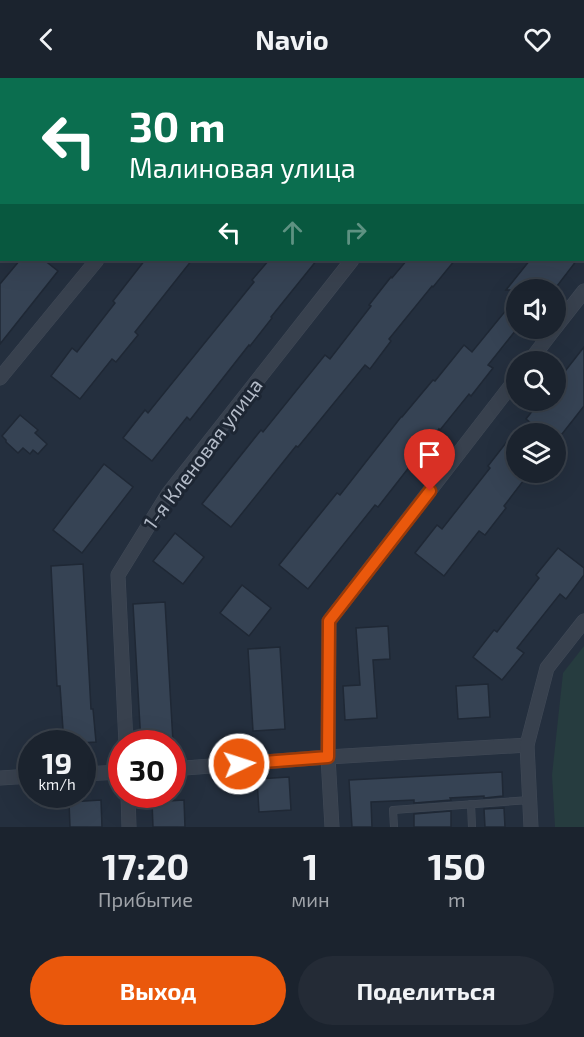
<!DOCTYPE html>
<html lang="ru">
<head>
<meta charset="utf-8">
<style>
  :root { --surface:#1b232e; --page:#242b36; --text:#f1f3f6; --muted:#a0a4aa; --line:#39404a; --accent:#ea580c }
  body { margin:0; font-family:"Exo 2",sans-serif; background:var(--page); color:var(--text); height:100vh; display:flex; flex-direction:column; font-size:22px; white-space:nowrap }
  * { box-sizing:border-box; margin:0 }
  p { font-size:20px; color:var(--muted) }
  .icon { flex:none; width:33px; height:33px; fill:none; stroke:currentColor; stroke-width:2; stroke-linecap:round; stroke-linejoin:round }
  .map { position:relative; height:749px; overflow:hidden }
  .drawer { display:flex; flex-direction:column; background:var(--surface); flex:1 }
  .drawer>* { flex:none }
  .hud { position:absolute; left:0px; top:0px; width:585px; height:183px; box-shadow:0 6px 24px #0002,0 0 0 2px var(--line); background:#0b6e4f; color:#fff; overflow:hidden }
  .tools { position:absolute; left:506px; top:201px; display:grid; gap:12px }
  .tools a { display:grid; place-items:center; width:60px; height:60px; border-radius:50%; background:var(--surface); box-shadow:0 6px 24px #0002,0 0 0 2px var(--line); font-size:30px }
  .speed { position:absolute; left:18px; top:652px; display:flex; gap:12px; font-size:30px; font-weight:700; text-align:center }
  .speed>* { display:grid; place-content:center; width:78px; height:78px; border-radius:50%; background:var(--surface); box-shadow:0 6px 24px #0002,0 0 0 2px var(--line); line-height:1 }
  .speed small { font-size:15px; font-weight:400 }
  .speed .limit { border:9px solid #d22; background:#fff; color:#111 }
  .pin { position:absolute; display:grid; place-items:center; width:51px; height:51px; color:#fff; margin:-62px -26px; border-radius:50% 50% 50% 0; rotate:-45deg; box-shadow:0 0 6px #0007 }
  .pin .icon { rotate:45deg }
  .me { position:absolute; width:66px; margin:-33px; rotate:86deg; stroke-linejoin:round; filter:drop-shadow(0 0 4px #0008) }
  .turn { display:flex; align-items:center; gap:21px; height:126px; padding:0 30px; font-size:27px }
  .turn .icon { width:78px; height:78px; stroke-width:2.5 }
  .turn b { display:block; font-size:42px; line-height:51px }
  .lanes { display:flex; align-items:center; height:57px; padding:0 30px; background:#0003; justify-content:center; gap:30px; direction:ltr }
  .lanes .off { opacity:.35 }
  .eta { display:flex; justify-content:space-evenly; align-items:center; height:102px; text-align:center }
  .eta b { font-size:36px; font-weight:700; line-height:42px }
  .cta { display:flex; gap:12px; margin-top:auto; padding:12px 30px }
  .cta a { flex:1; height:69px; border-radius:36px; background:var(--accent); color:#fff; font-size:24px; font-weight:700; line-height:69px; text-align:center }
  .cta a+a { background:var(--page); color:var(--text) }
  header { display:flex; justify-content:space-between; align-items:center; height:78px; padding:0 30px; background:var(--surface); font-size:27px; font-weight:700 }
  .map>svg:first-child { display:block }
  .garden { fill:#263c3f }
  .building { fill:#364354; stroke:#1f2835; stroke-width:1.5 }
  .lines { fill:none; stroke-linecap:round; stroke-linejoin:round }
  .lane-casing { stroke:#414a57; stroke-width:8 }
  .street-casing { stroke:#414a57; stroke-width:15 }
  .lane { stroke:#38414e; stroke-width:7 }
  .street { stroke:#38414e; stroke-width:14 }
  .route-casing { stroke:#983908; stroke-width:15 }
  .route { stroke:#ea580c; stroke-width:10 }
  .labels { text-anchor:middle; stroke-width:6; stroke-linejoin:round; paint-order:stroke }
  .street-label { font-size:20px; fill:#b4bcc9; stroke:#1d2633 }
</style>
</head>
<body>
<header><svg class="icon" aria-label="back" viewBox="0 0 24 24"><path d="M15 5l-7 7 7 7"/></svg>Navio<svg class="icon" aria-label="heart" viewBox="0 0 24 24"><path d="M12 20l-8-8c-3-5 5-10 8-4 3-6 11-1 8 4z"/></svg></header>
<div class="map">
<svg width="584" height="749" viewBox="0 0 584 749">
  <rect width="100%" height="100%" fill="#242f3e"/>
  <polygon class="garden" points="584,568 584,749 555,749 552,697 563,595"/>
  <g class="building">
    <polygon points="20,182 44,182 58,193 0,266 0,206"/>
    <polygon points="145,182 192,182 135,254 138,257 116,284 112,281 80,321 51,298 72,270 77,274 115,225 113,223"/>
    <polygon points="269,182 317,182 271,239 272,240 250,268 249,267 190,342 187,339 152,383 123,360 145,332 148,335 254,204 252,202"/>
    <polygon points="407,182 455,182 433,209 432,208 389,261 391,263 370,291 365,287 298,369 296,368 231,449 202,426 261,352 263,354 325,277 330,281 371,228 369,227 391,199 392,200"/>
    <polygon points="530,182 577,182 554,212 506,212"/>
    <polygon points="507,231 516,238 516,252 488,287 493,290 471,318 469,316 440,352 439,351 378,429 375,427 308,511 279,487 337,415 340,417 401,339 402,339 433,302 435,303 464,267 472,274"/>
    <polygon points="584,269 584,328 562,356 545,356 526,341 541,322 555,322 555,306"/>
    <polygon points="20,337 38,352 35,355 47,366 38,376 33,372 30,376 23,370 18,375 6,364 6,362 2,358"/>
    <polygon points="516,352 516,394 530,394 504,428 506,430 485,457 479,453 444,498 415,475 437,447 442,451 490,390 488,388"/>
    <polygon points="104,386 133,409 82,475 53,452"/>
    <polygon points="175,455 204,479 183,506 153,483"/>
    <polygon points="558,470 584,490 584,497 566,521 560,516 517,570 524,575 502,602 473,579 494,552 497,554 539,500 536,497"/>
    <polygon points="83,486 91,631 93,631 96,664 64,666 60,608 57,608 51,488"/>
    <polygon points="242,507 271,530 249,558 220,535"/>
    <polygon points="165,524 173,664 141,666 133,526"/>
    <polygon points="388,548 390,581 373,582 377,640 345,642 343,608 360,607 356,550"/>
    <polygon points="280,569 285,651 253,653 248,571"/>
    <polygon points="488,606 490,639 458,641 456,608"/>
    <polygon points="502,694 503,718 484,720 484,718 450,720 451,722 414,725 414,722 371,724 372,749 352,749 349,702"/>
    <polygon points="289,699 291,732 259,734 257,701"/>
    <polygon points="101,722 102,749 70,749 69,724"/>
    <polygon points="184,722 185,749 153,749 152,724"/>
    <polygon points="504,730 505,749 485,749 484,731"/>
    <polygon points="451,733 451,749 414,749 414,736"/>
  </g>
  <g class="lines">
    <g class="lane-casing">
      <g id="lane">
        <polyline points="471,726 472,749"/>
        <polyline points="394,749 393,732 530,722"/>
      </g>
    </g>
    <g class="street-casing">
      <g id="street">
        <polyline points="440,0 442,2"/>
        <polyline points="245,2 247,0"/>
        <polyline points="495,2 497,0"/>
        <polyline points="555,250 584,213"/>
        <polyline points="529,284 555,250"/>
        <polyline points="0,300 97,182"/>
        <polyline points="126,666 118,497 168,416 352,182"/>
        <polyline points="172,691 328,679 527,667"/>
        <polyline points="82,696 122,694"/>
        <polyline points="0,700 32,698"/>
        <polyline points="128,717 129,749"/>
        <polyline points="332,749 328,679 329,543 516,301"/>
        <polyline points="531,749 527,667 547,590 584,543"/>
      </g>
    </g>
    <use href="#lane" class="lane"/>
    <use href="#street" class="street"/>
  </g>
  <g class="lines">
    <g class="route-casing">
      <polyline id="route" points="239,686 328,679 329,543 430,413"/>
    </g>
    <use href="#route" class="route"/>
  </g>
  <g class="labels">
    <g class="street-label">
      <text transform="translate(203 376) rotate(-53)" y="7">1-я Кленовая улица</text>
    </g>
  </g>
</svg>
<div class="tools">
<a><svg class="icon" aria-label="sound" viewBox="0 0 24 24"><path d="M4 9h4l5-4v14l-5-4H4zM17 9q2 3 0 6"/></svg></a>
<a><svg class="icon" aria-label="search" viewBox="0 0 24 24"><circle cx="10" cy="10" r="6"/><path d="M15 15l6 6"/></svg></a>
<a><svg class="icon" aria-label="layers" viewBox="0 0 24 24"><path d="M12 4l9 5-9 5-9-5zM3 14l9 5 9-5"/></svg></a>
</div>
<div class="speed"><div>19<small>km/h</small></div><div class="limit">30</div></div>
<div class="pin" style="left:430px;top:413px;background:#d93025"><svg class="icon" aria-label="arrive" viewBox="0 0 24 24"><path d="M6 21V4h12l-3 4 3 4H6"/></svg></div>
<svg class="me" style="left:239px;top:686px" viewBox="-20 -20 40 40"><circle r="17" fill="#ea580c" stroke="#fff" stroke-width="3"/><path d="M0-11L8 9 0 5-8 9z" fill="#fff"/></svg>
<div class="hud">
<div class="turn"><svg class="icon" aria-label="left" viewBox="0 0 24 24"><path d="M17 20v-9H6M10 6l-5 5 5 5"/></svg><div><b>30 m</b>Малиновая улица</div></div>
<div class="lanes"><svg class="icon" aria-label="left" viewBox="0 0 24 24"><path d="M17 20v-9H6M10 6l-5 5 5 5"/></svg><svg class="icon off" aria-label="ahead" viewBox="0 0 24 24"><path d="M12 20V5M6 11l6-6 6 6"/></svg><svg class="icon off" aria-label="right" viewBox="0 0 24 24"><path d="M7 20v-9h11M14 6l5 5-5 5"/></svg></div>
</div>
</div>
<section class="drawer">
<div class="eta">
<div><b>17:20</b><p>Прибытие</p></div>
<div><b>1</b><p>мин</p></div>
<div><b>150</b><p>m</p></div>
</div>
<div class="cta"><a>Выход</a><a>Поделиться</a></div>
</section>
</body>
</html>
